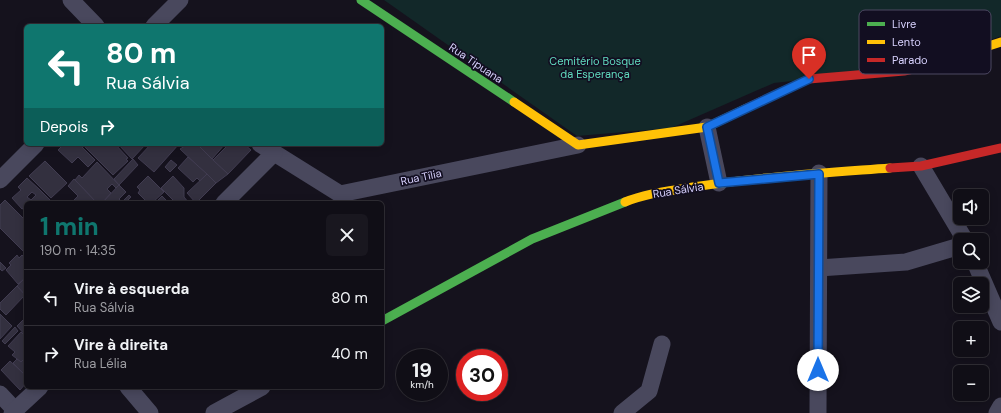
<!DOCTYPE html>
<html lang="pt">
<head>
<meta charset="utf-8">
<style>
  :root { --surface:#100e16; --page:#19171f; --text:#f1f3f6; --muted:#9c9ca1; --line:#302e35; --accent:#0f766e }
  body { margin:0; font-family:"DM Sans",sans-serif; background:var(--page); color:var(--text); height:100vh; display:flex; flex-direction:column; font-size:15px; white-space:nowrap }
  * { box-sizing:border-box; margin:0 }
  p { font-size:13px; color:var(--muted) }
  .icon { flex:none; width:22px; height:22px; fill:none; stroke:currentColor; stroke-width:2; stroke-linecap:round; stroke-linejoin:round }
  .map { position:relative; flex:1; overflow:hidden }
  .drawer { position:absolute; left:24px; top:201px; width:360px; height:188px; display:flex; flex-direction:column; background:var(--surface); border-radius:6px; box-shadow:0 2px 10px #0003,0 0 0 1px var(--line) }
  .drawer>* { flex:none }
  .hud { position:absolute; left:24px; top:24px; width:360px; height:122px; border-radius:6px; box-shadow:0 2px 10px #0003,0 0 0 1px var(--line); background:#0f766e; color:#fff; overflow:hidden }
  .controls { position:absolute; left:953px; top:189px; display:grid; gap:8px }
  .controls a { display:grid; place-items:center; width:36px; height:36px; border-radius:6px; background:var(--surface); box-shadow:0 2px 10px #0003,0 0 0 1px var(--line); font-size:20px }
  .speed { position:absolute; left:396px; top:349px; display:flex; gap:8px; font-size:20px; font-weight:700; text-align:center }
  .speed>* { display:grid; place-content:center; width:52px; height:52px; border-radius:50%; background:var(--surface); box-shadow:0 2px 10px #0003,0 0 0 1px var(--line); line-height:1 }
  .speed small { font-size:10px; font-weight:400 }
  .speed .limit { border:6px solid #d22; background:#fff; color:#111 }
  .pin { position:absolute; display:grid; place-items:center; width:34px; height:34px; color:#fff; margin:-41px -17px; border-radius:50% 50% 50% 0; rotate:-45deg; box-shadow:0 0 4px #0007 }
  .pin .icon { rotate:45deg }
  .me { position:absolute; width:44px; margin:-22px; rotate:0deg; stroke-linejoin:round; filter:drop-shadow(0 0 3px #0008) }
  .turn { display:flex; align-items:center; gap:14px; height:84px; padding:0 16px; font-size:18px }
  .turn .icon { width:52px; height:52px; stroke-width:2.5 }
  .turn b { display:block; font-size:28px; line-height:34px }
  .then { display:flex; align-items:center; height:38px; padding:0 16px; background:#0003; gap:8px; font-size:15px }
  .round { display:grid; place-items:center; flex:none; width:42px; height:42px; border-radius:6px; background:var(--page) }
  .headline { display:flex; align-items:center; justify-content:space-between; height:68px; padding:0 16px }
  h1 { font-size:24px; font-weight:800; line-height:30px; color:var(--accent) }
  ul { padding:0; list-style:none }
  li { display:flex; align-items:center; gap:12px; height:56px; padding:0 16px; border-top:1px solid var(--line) }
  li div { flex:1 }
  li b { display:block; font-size:15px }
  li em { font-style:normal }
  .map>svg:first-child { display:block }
  .green { fill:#122829 }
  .building { fill:#33303f; stroke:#413c51; fill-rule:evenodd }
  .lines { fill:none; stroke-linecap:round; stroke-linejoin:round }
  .street { stroke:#49485d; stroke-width:17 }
  .fast { stroke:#4caf50; stroke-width:9 }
  .slow { stroke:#ffc107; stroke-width:9 }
  .jam { stroke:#c62828; stroke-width:9 }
  .route-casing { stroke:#114b97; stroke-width:10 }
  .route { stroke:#1a73e8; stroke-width:7 }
  .labels { text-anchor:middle; stroke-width:3.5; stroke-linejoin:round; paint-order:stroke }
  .park-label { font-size:11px; fill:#60dabe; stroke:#120e21 }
  .street-label { font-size:11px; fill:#d7d1fd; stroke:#120e21 }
  .key { fill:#120e21; stroke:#4d4863; stroke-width:1 }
  .key-label { font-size:11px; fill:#d7d1fd }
</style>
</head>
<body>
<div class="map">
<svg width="1001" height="413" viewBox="0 0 1001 413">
  <rect width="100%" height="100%" fill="#15121d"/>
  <polygon class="green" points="384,0 1001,0 1001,36 912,68 774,83 671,128 577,136"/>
  <g class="building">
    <polygon points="64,144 79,144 95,160 88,167 78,157 72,163 58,150"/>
    <polygon points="82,144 115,144 128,158 126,159 128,161 113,175"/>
    <polygon points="118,144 146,144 132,159"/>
    <polygon points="151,144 179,144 154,172 138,158"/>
    <polygon points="188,144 197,144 228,174 216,183 180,149"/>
    <polygon points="197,144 225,144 212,159"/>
    <polygon points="229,144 244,144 251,150 228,174 213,160"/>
    <polygon points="188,157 207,174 200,181 197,178 193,182 178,168"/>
    <polygon points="133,159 138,165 119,185 114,179"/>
    <polygon points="171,160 177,165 170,172 165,167"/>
    <polygon points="45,161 67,183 51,198 29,176"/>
    <polygon points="97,162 119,185 116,188 112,184 107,189 111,193 102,203 97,203 75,180 79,175 82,178"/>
    <polygon points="207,174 216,183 196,203 187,193"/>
    <polygon points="148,176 164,192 152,203 148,203 138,193 140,190 137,187"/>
    <polygon points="173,176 184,188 184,197 189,203 176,203 161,188"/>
    <path d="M27,178L39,189L53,203H26V210L24,208L22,209L12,198L21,190L18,187ZM32,192L36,195L31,200L27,197Z"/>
    <polygon points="74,179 75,180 97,203 71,203 78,196 68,186"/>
    <polygon points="119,185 126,192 119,199 122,202 129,195 131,197 125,203 102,203"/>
    <polygon points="162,196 169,203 155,203"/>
    <polygon points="5,200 26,221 26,254 0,228 0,205"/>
    <polygon points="17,255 19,258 22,255 26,259 26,277 18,284 6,270 11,265 9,263"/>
    <polygon points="0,262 6,268 2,271 0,269"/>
    <polygon points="26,277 26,296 17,286"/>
    <polygon points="17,286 25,295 6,315 0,309 0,303"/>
    <polygon points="0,314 12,326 0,339"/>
    <polygon points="26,317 26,336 17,326"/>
    <polygon points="15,327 18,331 5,344 2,341"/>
    <polygon points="21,332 26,337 26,357 21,362 12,355 15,352 8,346"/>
    <polygon points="26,357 26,376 13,363 17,359 21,362"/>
    <polygon points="10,361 26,376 26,383 20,390 1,370"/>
  </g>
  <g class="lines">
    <g class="street">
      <polyline points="71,0 96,26"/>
      <polyline points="154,26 180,0"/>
      <polyline points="707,127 719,183"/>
      <polyline points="260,144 340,194 578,145"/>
      <polyline points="921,166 965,240"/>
      <polyline points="0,180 36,144"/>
      <polyline points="224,203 274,153"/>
      <polyline points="975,262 1001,322"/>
      <polyline points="819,268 906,262 960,246"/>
      <polyline points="128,387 150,413"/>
      <polyline points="0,394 15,410"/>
      <polyline points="12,413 40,387"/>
      <polyline points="214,413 262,387"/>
      <polyline points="622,413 649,391 662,344"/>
      <polyline points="818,413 819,173"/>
      <polyline points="997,413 1001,406"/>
    </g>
    <g class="fast">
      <polyline points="361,0 514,102"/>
      <polyline points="382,321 532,239 625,202"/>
    </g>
    <g class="slow">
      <polyline points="948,59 1001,42"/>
      <polyline points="514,102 578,145 707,127 747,108"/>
      <path d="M625,202C647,193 670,191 693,187C758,177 824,173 890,168"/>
    </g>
    <g class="jam">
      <polyline points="747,108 809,79 904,71 927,66 948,59"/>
      <polyline points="890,168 921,166 1001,148"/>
    </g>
  </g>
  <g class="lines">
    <g class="route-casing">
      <polyline id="route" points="809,79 707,127 719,183 819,174 818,370"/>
    </g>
    <use href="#route" class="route"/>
  </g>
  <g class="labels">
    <g class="park-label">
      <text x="595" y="65">Cemitério Bosque<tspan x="595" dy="13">da Esperança</tspan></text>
    </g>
    <g class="street-label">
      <text transform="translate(476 63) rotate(34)" y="4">Rua Tipuana</text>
      <text transform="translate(421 177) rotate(-12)" y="4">Rua Tília</text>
      <text transform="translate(678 190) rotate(-9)" y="4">Rua Sálvia</text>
    </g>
  </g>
  <rect x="859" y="10" width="132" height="64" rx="6" class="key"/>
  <rect x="867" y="22" width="18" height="4" fill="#4caf50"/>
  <rect x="867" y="40" width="18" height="4" fill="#ffc107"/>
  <rect x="867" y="58" width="18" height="4" fill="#c62828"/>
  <g class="key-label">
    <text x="892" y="28">Livre</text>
    <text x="892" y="46">Lento</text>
    <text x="892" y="64">Parado</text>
  </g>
</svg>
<div class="controls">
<a><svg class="icon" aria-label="sound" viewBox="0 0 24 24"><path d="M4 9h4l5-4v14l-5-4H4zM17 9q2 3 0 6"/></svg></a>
<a><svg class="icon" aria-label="search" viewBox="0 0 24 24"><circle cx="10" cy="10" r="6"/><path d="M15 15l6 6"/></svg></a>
<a><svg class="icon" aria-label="layers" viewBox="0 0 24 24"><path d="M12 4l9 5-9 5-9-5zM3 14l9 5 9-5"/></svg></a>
<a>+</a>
<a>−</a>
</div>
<div class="speed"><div>19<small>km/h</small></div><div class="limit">30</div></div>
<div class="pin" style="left:809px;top:79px;background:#d93025"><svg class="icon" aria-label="arrive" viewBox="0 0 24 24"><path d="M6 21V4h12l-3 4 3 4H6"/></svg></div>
<svg class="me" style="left:818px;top:370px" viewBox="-20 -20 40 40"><circle r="19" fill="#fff"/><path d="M0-13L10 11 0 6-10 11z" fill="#1a73e8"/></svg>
<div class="hud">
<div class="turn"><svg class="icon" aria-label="left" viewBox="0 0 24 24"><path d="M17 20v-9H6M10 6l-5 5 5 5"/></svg><div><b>80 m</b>Rua Sálvia</div></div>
<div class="then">Depois<svg class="icon" aria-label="right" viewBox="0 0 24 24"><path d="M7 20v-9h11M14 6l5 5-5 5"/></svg></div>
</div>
<section class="drawer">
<div class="headline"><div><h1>1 min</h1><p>190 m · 14:35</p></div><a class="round"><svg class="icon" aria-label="close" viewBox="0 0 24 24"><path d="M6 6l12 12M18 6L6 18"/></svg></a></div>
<ul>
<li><svg class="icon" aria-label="left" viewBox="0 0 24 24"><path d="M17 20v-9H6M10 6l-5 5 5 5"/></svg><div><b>Vire à esquerda</b><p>Rua Sálvia</p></div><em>80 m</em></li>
<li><svg class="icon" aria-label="right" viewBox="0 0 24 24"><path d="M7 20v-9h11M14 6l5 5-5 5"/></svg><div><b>Vire à direita</b><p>Rua Lélia</p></div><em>40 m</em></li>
</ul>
</section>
</div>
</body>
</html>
